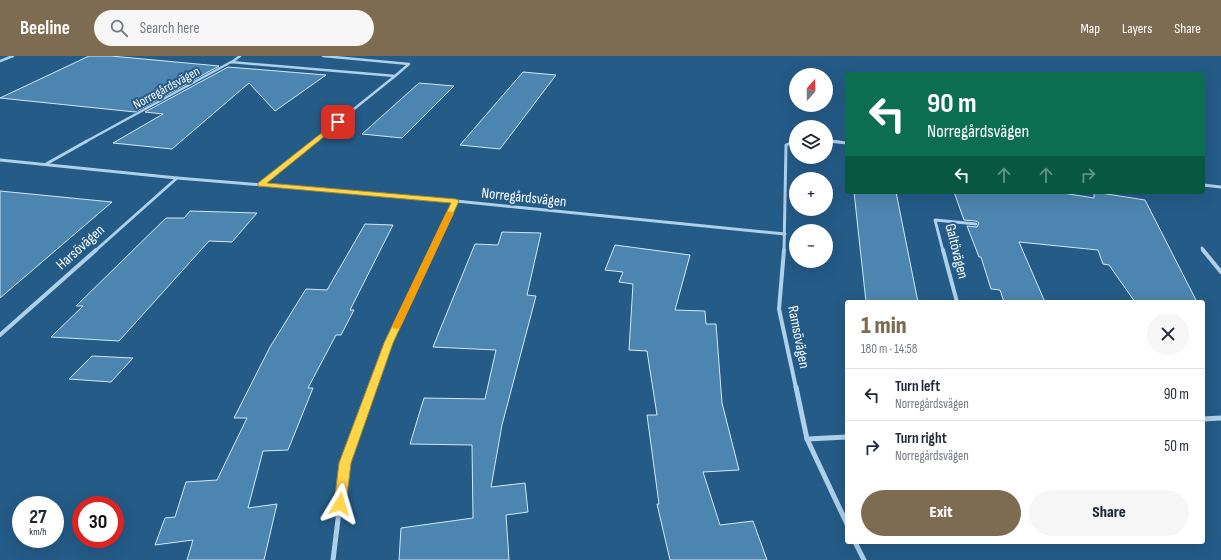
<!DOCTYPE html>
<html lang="en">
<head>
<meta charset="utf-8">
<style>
  :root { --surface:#fff; --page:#f6f6f7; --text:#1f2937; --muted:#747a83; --line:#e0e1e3; --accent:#7e6c52 }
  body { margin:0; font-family:"Sofia Sans Condensed",sans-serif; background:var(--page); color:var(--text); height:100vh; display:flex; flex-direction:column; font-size:15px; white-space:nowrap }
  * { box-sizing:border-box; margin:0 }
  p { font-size:13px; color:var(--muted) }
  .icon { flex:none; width:22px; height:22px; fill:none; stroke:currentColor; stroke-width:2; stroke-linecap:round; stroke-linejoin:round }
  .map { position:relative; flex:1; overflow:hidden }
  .panel { position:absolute; left:845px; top:244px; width:360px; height:244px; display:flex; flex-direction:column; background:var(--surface); border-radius:4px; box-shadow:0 4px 16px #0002 }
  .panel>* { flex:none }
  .top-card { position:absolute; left:845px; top:16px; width:360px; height:122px; border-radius:4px; box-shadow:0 4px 16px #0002; background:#0b6e4f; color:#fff; overflow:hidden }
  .needle { width:26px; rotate:20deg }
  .fabs { position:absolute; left:789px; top:12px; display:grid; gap:8px }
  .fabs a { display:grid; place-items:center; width:44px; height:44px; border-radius:50%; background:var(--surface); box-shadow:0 4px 16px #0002; font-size:20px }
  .speed { position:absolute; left:12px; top:440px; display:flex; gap:8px; font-size:20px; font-weight:700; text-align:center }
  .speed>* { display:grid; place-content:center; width:52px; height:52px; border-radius:50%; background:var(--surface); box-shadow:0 4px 16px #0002; line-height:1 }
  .speed small { font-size:10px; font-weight:400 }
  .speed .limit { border:6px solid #d22; background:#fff; color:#111 }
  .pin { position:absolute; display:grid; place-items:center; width:34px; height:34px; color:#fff; margin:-17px; border-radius:8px; box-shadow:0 2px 6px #0006 }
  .me { position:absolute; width:44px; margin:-22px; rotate:7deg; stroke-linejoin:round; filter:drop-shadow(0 0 3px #0008) }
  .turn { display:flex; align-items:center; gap:14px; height:84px; padding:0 16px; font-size:18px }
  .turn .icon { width:52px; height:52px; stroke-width:2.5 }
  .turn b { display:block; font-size:28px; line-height:34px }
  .lanes { display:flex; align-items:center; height:38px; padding:0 16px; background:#0003; justify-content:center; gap:20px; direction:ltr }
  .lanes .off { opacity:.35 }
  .round { display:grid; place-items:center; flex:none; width:42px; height:42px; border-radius:21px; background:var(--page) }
  .summary { display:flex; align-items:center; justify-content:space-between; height:68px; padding:0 16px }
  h1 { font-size:24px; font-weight:800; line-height:30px; color:var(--accent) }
  .primary-button { display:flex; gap:8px; margin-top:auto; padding:8px 16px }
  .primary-button a { flex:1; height:46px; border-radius:24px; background:var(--accent); color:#fff; font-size:16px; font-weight:800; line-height:46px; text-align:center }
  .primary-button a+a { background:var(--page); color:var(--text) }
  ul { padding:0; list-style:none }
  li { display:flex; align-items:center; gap:12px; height:52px; padding:0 16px; border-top:1px solid var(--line) }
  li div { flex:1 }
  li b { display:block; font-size:15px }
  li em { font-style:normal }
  header { display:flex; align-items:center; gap:24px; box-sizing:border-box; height:56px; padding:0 20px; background:var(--accent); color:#fff }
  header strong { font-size:19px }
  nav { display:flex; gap:22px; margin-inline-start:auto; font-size:14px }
  .search { width:280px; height:36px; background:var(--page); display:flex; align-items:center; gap:10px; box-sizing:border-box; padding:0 14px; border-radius:22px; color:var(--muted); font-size:15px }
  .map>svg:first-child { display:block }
  .building { fill:#4c85af; stroke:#d3e8f7 }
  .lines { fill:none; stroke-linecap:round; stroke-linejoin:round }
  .street-far3 { stroke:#afd0e9; stroke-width:2.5 }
  .street-far2 { stroke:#afd0e9; stroke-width:3 }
  .street-far1 { stroke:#afd0e9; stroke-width:4 }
  .street { stroke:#afd0e9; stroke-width:5 }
  .route { fill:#ffd54a; stroke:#a68a30 }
  .slow { fill:#f59e0b }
  .labels { text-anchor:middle; stroke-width:4; stroke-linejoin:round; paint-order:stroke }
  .far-street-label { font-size:13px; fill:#fff; stroke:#245b87 }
  .street-label { font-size:15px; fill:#fff; stroke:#245b87 }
</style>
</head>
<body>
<header>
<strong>Beeline</strong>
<div class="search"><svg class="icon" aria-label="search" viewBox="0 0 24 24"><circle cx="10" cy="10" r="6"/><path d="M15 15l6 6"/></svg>Search here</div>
<nav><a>Map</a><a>Layers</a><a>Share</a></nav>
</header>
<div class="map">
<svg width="1221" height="504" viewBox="0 0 1221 504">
  <rect width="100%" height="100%" fill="#245b87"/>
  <g class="building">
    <polygon points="89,0 111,0 219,10 135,56 0,42"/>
    <polygon points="228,11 326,19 275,55 249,27 172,93 113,87 163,58 145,56"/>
    <polygon points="523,16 556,19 500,93 460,89"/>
    <polygon points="419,27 454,30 402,82 362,78"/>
    <polygon points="0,135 112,146 0,242"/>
    <polygon points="854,136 896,136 918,246 866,246"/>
    <polygon points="954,136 1056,136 1094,142 1094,136 1145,144 1197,246 1135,246 1109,209 1103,208 1098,194 1019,186 1045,246 1004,246 1000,234 991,233 981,201 979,201 967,170 977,171 979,167 976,165 964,164"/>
    <polygon points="190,155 257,157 232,186 209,185 119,285 51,281 83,250 76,250 166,162 184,162"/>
    <polygon points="365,168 393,169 350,254 354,254 341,279 336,279 308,332 313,332 288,394 263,395 248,452 277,448 264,504 187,504 193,484 155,489 165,462 175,461 186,426 217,424 247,362 234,362 270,291 306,233 327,234"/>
    <polygon points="502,176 541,177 527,239 536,240 502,369 491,431 525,427 528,456 506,459 509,504 399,504 401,472 473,462 472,389 410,388 424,342 485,343 496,294 433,291 475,188 498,189"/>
    <polygon points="615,189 690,199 675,254 705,255 706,268 716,268 722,347 739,414 703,416 720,469 753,465 767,504 670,504 657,448 659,448 647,359 657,359 647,295 629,294 633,228 619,226 623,216 605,214"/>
    <polygon points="92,300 133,302 111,326 69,323"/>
  </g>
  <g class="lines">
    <g class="street-far3">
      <polyline points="323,0 409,8 395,20"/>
      <polyline points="0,5 13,0"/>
      <polyline points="232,6 240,0"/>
      <polyline points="826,85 840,86"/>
      <polyline points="85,86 231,6 395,20 313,86"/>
      <polyline points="793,86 796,85"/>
    </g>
    <g class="street-far2">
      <polyline points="829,85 847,87"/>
      <polyline points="0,104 177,122 456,145 785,178"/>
      <polyline points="46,108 87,85"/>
      <polyline points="261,128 314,85"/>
      <polyline points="1203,129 1221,131"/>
      <polyline points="1202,192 1204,195"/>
      <polyline points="95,195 177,122"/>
      <polyline points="432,195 456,145"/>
      <polyline points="784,195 786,89 795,85"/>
      <polyline points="943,195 935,164 976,168"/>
    </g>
    <g class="street-far1">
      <polyline points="784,194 779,253 796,332"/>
      <polyline points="943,194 957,246"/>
      <polyline points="1203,194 1221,216"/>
      <polyline points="0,279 96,194"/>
      <polyline points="372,332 388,287 433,194"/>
    </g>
    <g class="street">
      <polyline points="796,331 807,383 847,468"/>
      <polyline points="1203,363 1221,362"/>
      <polyline points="807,383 847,381"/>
      <polyline points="855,486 864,504"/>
      <polyline points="333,504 345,407 372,331"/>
    </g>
  </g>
  <polygon class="route" points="338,64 342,66 341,67 267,127 456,143 459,145 393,287 351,407 346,448 344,452 340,453 336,452 334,448 339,407 384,287 451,147 258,130 258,127"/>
  <polygon class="slow" points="450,155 454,157 401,270 397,273 393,272 392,270 446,157"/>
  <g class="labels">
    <g class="far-street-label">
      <text transform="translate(166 31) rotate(-29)" y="5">Norregårdsvägen</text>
    </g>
    <g class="street-label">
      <text transform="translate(524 141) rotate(6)" y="5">Norregårdsvägen</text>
      <text transform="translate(80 191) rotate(-42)" y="5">Harsövägen</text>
      <text transform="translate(957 195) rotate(76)" y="5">Galtövägen</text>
      <text transform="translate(799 281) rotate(79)" y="5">Ramsövägen</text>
    </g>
  </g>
</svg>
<div class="fabs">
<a><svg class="needle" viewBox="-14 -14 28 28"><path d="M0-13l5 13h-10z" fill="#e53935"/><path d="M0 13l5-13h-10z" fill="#747a83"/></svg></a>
<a><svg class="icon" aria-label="layers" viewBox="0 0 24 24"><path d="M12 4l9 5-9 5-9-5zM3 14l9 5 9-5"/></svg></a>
<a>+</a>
<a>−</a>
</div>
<div class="speed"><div>27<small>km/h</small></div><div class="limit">30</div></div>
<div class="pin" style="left:338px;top:66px;background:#d93025"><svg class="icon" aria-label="arrive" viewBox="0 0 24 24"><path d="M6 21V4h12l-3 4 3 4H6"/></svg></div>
<svg class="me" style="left:340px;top:448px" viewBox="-20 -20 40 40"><path d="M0-17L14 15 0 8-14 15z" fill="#ffd54a" stroke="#fff" stroke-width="4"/></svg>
<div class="top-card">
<div class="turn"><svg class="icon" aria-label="left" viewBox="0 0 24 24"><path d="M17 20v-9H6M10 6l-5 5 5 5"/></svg><div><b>90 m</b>Norregårdsvägen</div></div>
<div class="lanes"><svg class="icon" aria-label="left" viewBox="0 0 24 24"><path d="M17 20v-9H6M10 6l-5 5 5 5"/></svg><svg class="icon off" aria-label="ahead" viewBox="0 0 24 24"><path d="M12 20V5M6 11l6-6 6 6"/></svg><svg class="icon off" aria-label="ahead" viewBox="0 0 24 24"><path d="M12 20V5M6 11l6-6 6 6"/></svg><svg class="icon off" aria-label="right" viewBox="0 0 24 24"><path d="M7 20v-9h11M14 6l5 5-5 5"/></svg></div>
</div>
<section class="panel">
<div class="summary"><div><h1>1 min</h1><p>180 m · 14:58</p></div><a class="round"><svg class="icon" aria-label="close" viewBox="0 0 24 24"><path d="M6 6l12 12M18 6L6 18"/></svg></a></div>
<ul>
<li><svg class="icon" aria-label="left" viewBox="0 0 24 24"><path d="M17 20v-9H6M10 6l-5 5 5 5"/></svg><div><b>Turn left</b><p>Norregårdsvägen</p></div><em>90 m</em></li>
<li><svg class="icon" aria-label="right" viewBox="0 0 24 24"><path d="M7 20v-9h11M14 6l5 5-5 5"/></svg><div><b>Turn right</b><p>Norregårdsvägen</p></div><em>50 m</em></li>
</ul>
<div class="primary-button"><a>Exit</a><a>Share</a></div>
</section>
</div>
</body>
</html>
